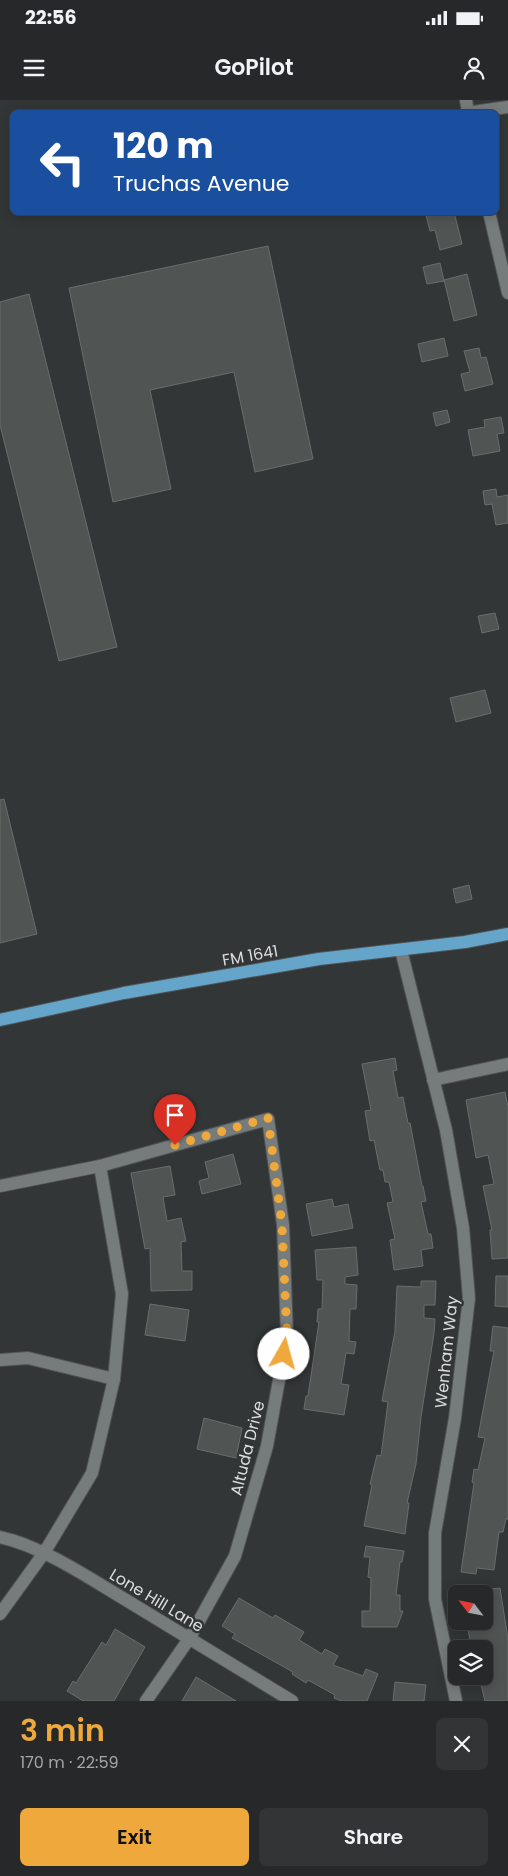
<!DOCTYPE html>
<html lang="en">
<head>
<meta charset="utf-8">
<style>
  :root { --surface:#262829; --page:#323435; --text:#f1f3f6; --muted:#a4a6a8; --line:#424446; --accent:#eea83c }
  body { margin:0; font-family:Poppins,sans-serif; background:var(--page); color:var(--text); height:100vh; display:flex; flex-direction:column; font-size:19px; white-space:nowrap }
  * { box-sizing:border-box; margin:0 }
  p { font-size:16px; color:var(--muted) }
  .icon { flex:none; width:28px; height:28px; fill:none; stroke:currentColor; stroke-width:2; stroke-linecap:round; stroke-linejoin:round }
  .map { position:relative; height:1601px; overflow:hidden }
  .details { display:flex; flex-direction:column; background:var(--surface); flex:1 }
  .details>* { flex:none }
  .top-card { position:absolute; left:10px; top:10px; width:489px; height:105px; border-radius:8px; box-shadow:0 2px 12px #0003,0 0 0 1px var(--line); background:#1a4fa0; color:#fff; overflow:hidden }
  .needle { width:32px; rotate:302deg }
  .controls { position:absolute; left:448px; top:1485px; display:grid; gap:10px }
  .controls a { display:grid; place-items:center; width:45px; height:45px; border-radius:8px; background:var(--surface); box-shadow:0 2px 12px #0003,0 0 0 1px var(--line); font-size:25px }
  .pin { position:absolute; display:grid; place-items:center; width:42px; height:42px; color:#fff; margin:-51px -21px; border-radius:50% 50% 50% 0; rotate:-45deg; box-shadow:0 0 5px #0007 }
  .pin .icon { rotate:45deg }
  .me { position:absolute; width:55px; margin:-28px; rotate:7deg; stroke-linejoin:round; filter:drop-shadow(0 0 4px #0008) }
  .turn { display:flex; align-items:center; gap:18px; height:105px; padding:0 20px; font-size:22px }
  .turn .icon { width:65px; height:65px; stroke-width:2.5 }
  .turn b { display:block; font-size:35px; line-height:42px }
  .round { display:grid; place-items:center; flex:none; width:52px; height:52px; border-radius:8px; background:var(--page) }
  .summary { display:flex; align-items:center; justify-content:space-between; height:85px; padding:0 20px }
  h1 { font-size:30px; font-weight:600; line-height:38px; color:var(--accent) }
  .action { display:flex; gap:10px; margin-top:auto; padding:10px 20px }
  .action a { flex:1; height:58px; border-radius:8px; background:var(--accent); color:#111; font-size:20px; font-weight:600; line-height:58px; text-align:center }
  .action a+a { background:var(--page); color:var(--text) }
  .status { display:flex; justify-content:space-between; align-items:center; height:35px; padding:0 25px; background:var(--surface); direction:ltr }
  .status svg { height:14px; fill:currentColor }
  header { display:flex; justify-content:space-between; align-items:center; height:65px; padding:0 20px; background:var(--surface); font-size:22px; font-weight:600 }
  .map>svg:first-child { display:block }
  .building { fill:#505453; stroke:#696e6d }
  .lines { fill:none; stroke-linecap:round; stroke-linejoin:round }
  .minor-casing { stroke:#505354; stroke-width:14 }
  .major-casing { stroke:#505354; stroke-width:14 }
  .minor { stroke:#767b7c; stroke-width:12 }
  .major { stroke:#66a5ca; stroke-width:12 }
  .route { stroke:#eea83c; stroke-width:9; stroke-dasharray:0 16.2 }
  .labels { text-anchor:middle; stroke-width:5; stroke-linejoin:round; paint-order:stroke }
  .street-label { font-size:16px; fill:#dbddde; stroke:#323637 }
</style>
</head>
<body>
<div class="status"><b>22:56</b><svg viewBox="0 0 49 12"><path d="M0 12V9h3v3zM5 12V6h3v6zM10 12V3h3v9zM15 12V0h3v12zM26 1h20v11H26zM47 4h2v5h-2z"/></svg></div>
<header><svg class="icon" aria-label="menu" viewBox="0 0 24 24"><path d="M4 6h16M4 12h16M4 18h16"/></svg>GoPilot<svg class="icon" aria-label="person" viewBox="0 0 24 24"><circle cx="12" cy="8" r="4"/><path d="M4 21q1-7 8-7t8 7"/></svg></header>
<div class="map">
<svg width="508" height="1601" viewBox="0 0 508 1601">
  <rect width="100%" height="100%" fill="#323637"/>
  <g class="building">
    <polygon points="435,112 454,112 462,144 440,150 435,130 430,131 426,115"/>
    <polygon points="268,146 313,359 255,372 234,272 150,290 171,389 113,402 69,188"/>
    <polygon points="440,163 444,181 427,184 423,167"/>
    <polygon points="467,174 477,215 454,221 444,180"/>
    <polygon points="29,194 117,547 59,561 0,325 0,202"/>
    <polygon points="444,238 448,256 422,262 418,244"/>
    <polygon points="479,248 481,258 486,257 493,284 465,291 461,274 470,272 464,251"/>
    <polygon points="447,310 450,322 436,326 433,313"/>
    <polygon points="501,317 504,333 497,334 500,351 473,356 468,330 485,327 484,320"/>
    <polygon points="496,389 497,397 508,395 508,423 496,425 492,404 485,405 483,391"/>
    <polygon points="495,513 499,529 482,533 478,516"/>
    <polygon points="485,590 491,613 456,622 450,598"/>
    <polygon points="4,699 37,834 0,843 0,700"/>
    <polygon points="469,785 472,799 456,803 453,789"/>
    <polygon points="395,958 397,970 393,971 398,998 403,997 408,1023 410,1023 422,1086 423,1086 426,1101 421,1102 428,1134 431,1134 433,1148 421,1150 423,1166 394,1170 390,1140 395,1139 387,1103 393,1102 389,1082 385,1082 383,1070 380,1070 374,1040 370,1041 365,1011 371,1010 362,964"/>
    <polygon points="505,992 508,1007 508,1158 492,1159 490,1130 492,1130 483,1086 494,1084 488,1055 476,1058 466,1000"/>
    <polygon points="233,1054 241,1084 202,1094 199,1081 209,1078 205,1062"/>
    <polygon points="170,1066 175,1095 163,1097 167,1121 181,1118 186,1141 181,1142 182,1171 192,1171 192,1190 151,1191 150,1148 145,1149 131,1073"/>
    <polygon points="332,1099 334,1107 348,1104 353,1128 312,1136 306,1104"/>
    <polygon points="356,1147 358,1175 345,1177 345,1184 357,1185 356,1209 350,1209 349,1241 356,1242 354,1254 346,1253 341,1284 349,1285 344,1315 304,1309 306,1296 308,1296 319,1222 317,1222 318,1209 322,1209 323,1180 317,1180 315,1150"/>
    <polygon points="496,1176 508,1176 508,1207 495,1206"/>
    <polygon points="421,1181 436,1181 435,1205 424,1205 424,1218 435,1219 434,1233 421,1317 416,1364 407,1403 409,1403 405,1434 364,1426 372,1385 370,1384 377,1355 381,1356 388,1302 382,1301 395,1231 397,1186 421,1187"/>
    <polygon points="150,1204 189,1210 185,1241 145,1235"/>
    <polygon points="493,1226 508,1228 508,1419 506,1419 503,1432 499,1432 494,1470 477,1468 476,1474 461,1472 474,1383 472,1382 474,1369 478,1370 485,1338 478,1337 494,1251 490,1251"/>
    <polygon points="204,1318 242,1328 236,1358 197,1349"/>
    <polygon points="366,1446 404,1451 402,1462 400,1462 396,1495 400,1495 400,1511 403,1511 397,1527 362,1527 362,1511 370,1511 371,1478 368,1477 370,1457 364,1457"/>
    <polygon points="500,1488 508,1539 508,1601 485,1601 480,1580 484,1580 484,1549 472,1549 466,1521 484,1521 484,1490"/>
    <polygon points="239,1498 273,1518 275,1515 304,1532 299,1540 322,1554 325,1549 338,1556 333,1565 363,1576 366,1569 378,1574 367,1601 342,1601 334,1598 335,1595 308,1580 306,1583 292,1574 293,1572 232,1538 235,1534 222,1526"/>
    <polygon points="115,1529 145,1547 114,1601 83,1601 67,1591 73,1581 76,1583 102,1542 106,1545"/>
    <polygon points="196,1577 236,1601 182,1601"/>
    <polygon points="395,1582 426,1585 424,1601 393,1601"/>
  </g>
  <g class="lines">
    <g class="minor-casing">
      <g id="minor">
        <polyline points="466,0 468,12"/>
        <polyline points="473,12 508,7"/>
        <polyline points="489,112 508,193"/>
        <polyline points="401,850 446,1030 463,1128 469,1198 455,1318 435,1433 435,1499 456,1601"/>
        <polyline points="433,980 508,964"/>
        <polyline points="0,1086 100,1066 268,1019 283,1125 287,1236 267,1346 235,1456 189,1539 146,1601"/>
        <polyline points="0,1260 28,1258 114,1279"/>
        <path d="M0,1437C42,1446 89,1478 126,1500C181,1534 237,1567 292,1601"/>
        <polyline points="0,1514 44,1453 92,1373 114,1279 122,1194 100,1066"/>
      </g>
    </g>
    <g class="major-casing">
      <polyline id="major" points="0,920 124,893 319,859 465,842 508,834"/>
    </g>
    <use href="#minor" class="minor"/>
    <use href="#major" class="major"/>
  </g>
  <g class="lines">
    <polyline class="route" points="175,1045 268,1018 282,1125 287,1236 284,1254"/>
  </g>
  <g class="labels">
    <g class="street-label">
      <text transform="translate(250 855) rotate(-10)" y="6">FM 1641</text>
      <text transform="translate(446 1252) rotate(-84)" y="6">Wenham Way</text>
      <text transform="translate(247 1348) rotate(-76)" y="6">Altuda Drive</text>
      <text transform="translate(157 1500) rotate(31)" y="6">Lone Hill Lane</text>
    </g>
  </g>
</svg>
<div class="controls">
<a><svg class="needle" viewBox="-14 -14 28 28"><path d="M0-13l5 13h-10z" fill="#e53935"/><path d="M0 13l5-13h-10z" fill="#a4a6a8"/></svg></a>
<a><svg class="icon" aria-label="layers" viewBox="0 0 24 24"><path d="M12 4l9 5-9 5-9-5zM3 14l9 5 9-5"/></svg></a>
</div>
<div class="pin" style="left:175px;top:1045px;background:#d93025"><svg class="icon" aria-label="arrive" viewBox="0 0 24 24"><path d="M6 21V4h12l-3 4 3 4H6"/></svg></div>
<svg class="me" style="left:284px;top:1254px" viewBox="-20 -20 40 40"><circle r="19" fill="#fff"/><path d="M0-13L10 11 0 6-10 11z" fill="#eea83c"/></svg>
<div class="top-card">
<div class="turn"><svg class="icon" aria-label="left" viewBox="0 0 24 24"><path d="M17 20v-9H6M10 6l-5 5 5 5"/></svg><div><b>120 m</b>Truchas Avenue</div></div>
</div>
</div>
<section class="details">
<div class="summary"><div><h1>3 min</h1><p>170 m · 22:59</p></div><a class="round"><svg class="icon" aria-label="close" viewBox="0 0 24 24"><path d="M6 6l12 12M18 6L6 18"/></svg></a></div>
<div class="action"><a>Exit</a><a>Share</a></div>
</section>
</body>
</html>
